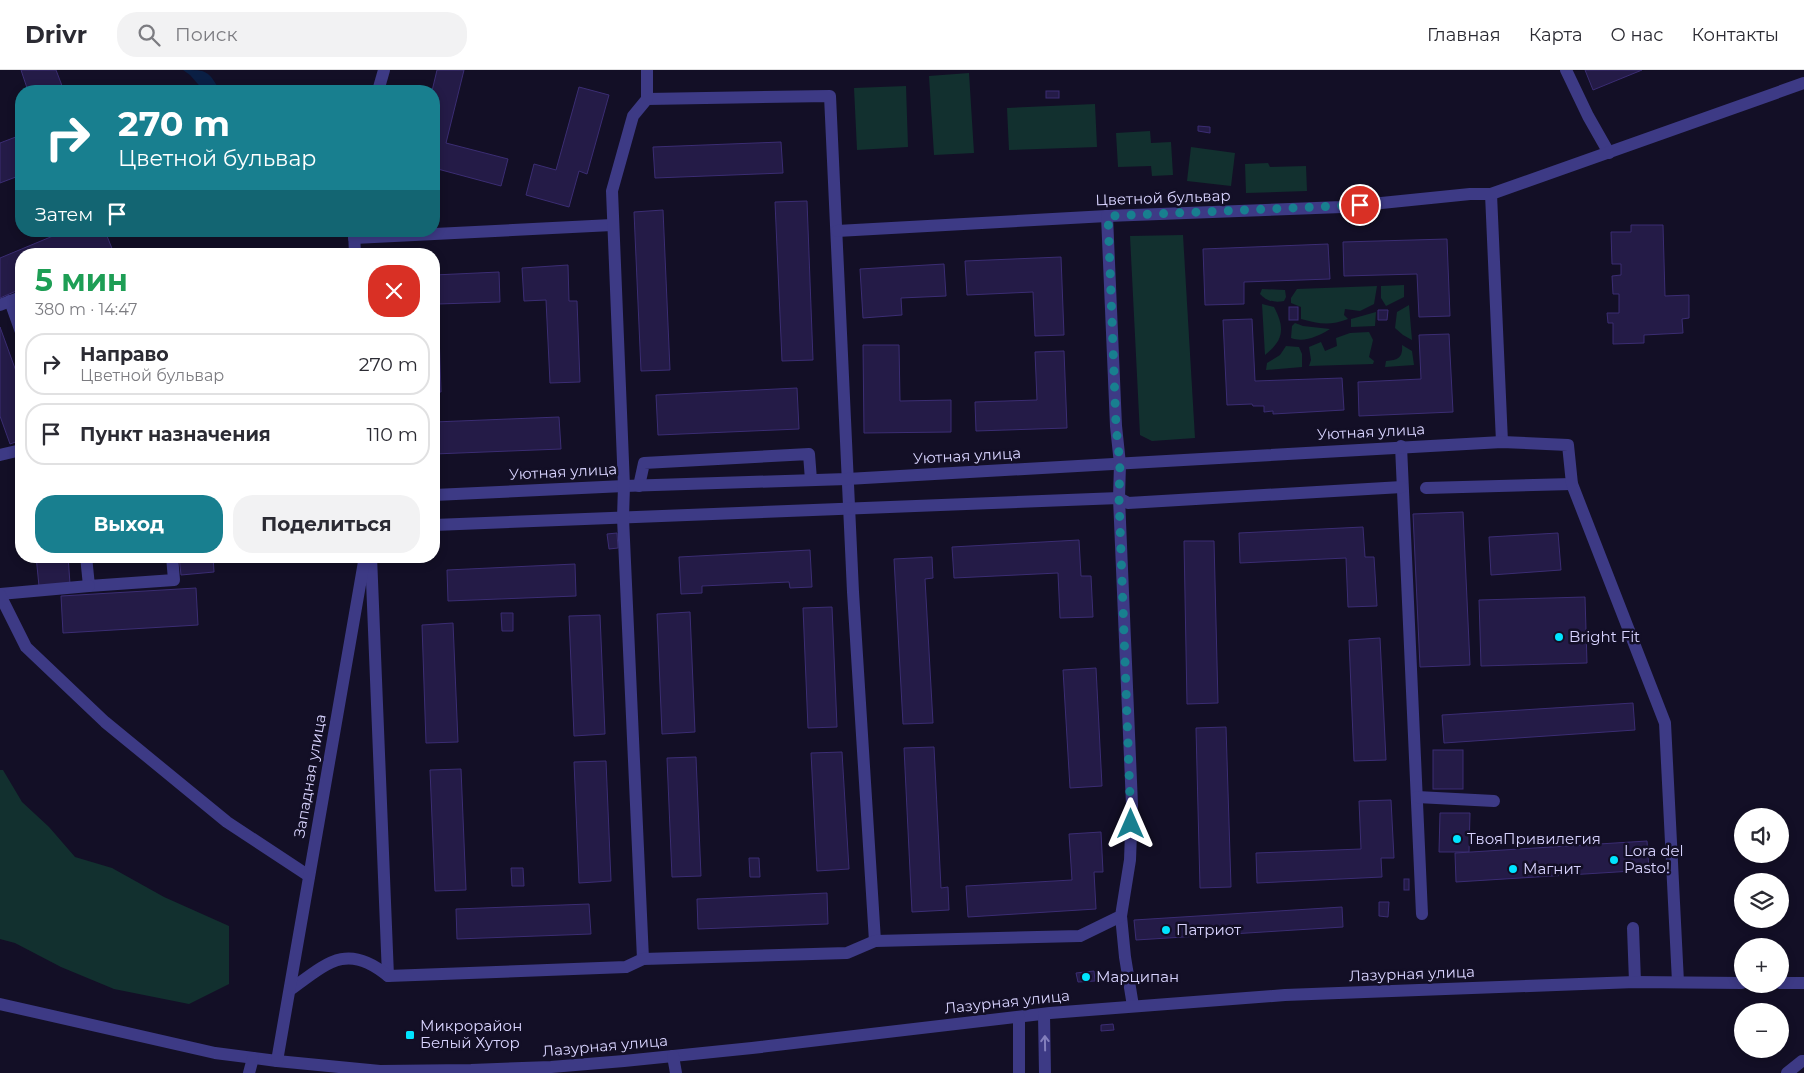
<!DOCTYPE html>
<html lang="ru">
<head>
<meta charset="utf-8">
<style>
  :root { --surface:#fff; --page:#f2f2f3; --text:#2b2b33; --muted:#7c7c81; --line:#e1e1e2; --accent:#187f8f }
  body { margin:0; font-family:Montserrat,sans-serif; background:var(--page); color:var(--text); height:100vh; display:flex; flex-direction:column; font-size:19px; white-space:nowrap }
  * { box-sizing:border-box; margin:0 }
  p { font-size:16px; color:var(--muted) }
  .icon { flex:none; width:28px; height:28px; fill:none; stroke:currentColor; stroke-width:2; stroke-linecap:round; stroke-linejoin:round }
  .map { position:relative; flex:1; overflow:hidden }
  .side { position:absolute; left:15px; top:178px; width:425px; height:315px; display:flex; flex-direction:column; background:var(--surface); border-radius:20px; box-shadow:0 2px 8px #0003 }
  .side>* { flex:none }
  .banner { position:absolute; left:15px; top:15px; width:425px; height:152px; border-radius:20px; box-shadow:0 2px 8px #0003; background:#187f8f; color:#fff; overflow:hidden }
  .controls { position:absolute; left:1734px; top:738px; display:grid; gap:10px }
  .controls a { display:grid; place-items:center; width:55px; height:55px; border-radius:50%; background:var(--surface); box-shadow:0 2px 8px #0003; font-size:25px }
  .pin { position:absolute; display:grid; place-items:center; width:42px; height:42px; color:#fff; margin:-21px; border:2px solid #fff; border-radius:50%; box-shadow:0 1px 5px #0007 }
  .me { position:absolute; width:55px; margin:-28px; rotate:0deg; stroke-linejoin:round; filter:drop-shadow(0 0 4px #0008) }
  .turn { display:flex; align-items:center; gap:18px; height:105px; padding:0 20px; font-size:22px }
  .turn .icon { width:65px; height:65px; stroke-width:2.5 }
  .turn b { display:block; font-size:35px; line-height:42px }
  .then { display:flex; align-items:center; height:48px; padding:0 20px; background:#0003; gap:10px; font-size:19px }
  .round { display:grid; place-items:center; flex:none; width:52px; height:52px; border-radius:20px; background:var(--page) }
  .overview { display:flex; align-items:center; justify-content:space-between; height:85px; padding:0 20px }
  h1 { font-size:30px; font-weight:700; line-height:38px; color:#1e9e55 }
  .primary-button { display:flex; gap:10px; margin-top:auto; padding:10px 20px }
  .primary-button a { flex:1; height:58px; border-radius:20px; background:var(--accent); color:#fff; font-size:20px; font-weight:700; line-height:58px; text-align:center }
  .primary-button a+a { background:var(--page); color:var(--text) }
  ul { padding:0; list-style:none }
  li { display:flex; align-items:center; gap:15px; height:62px; margin:0 10px 8px; padding:0 10px; border:2px solid var(--line); border-radius:20px }
  li div { flex:1 }
  li b { display:block; font-size:19px }
  li em { font-style:normal }
  header { display:flex; align-items:center; gap:30px; box-sizing:border-box; height:70px; padding:0 25px; background:var(--surface); border-bottom:1px solid var(--line) }
  header strong { font-size:24px }
  nav { display:flex; gap:28px; margin-inline-start:auto; font-size:18px }
  .search { width:350px; height:45px; background:var(--page); display:flex; align-items:center; gap:12px; box-sizing:border-box; padding:0 18px; border-radius:20px; color:var(--muted); font-size:19px }
  .map>svg:first-child { display:block }
  .green { fill:#12302f }
  .water { fill:#0a1f44 }
  .building { fill:#241b47; stroke:#3b2d73 }
  .lines { fill:none; stroke-linecap:round; stroke-linejoin:round }
  .minor { stroke:#3d3a85; stroke-width:12 }
  .oneway { stroke:#837fbc }
  .route { stroke:#187f8f; stroke-width:9; stroke-dasharray:0 16.2 }
  .poi-dot { fill:#00e5ff; stroke:#130f26; stroke-width:2 }
  .labels { text-anchor:middle; stroke-width:5; stroke-linejoin:round; paint-order:stroke }
  .street-label { font-size:15px; fill:#d9d4ff; stroke:#130f26 }
  .poi-label { font-size:15px; fill:#d9d4ff; stroke:#130f26; text-anchor:start }
</style>
</head>
<body>
<header>
<strong>Drivr</strong>
<div class="search"><svg class="icon" aria-label="search" viewBox="0 0 24 24"><circle cx="10" cy="10" r="6"/><path d="M15 15l6 6"/></svg>Поиск</div>
<nav><a>Главная</a><a>Карта</a><a>О нас</a><a>Контакты</a></nav>
</header>
<div class="map">
<svg width="1804" height="1003" viewBox="0 0 1804 1003">
  <rect width="100%" height="100%" fill="#130f26"/>
  <g class="green">
    <polygon points="969,3 974,83 934,85 929,6"/>
    <polygon points="906,16 908,77 857,80 854,18"/>
    <polygon points="1095,34 1097,77 1009,80 1007,38"/>
    <polygon points="1150,61 1151,73 1171,72 1173,105 1152,106 1151,96 1118,97 1116,63"/>
    <polygon points="1191,77 1235,83 1231,116 1187,111"/>
    <polygon points="1268,93 1270,97 1306,96 1307,121 1246,123 1245,94"/>
    <polygon points="1183,165 1195,368 1152,371 1140,365 1130,166"/>
    <polygon points="1404,215 1404,227 1386,236 1381,228 1381,216"/>
    <path d="M1377,216L1374,234L1360,241L1345,239L1344,245L1348,249C1330,256 1319,254 1301,249V237L1291,233V228L1297,219Z"/>
    <path d="M1262,219L1285,220L1286,227L1284,231C1275,233 1266,231 1260,224Z"/>
    <path d="M1262,234L1274,237C1285,258 1284,270 1265,285Z"/>
    <polygon points="1409,235 1412,270 1403,265 1395,258 1397,242"/>
    <polygon points="1376,242 1375,256 1351,257 1351,249"/>
    <path d="M1295,253L1303,256L1330,259C1319,266 1304,273 1291,268L1292,256Z"/>
    <polygon points="1369,262 1373,270 1369,287 1374,291 1373,294 1309,296 1311,290 1309,277 1321,272 1325,281 1337,276 1336,268 1350,263"/>
    <path d="M1402,275L1412,281L1414,295L1385,297L1386,291C1398,290 1403,288 1402,275Z"/>
    <polygon points="1286,276 1299,277 1302,284 1302,297 1266,300 1267,293 1280,285"/>
    <polygon points="0,700 3,700 22,732 49,757 75,787 112,798 164,827 229,856 229,914 189,934 114,919 61,897 15,873 0,869"/>
  </g>
  <path class="water" d="M183,0C207,0 208,0 220,21H204L190,5Z"/>
  <g class="building">
    <polygon points="21,0 56,0 64,21 28,21"/>
    <polygon points="437,0 464,0 446,73 508,89 501,116 434,98 434,21 432,21"/>
    <polygon points="1585,0 1642,0 1593,20"/>
    <polygon points="579,17 609,25 587,104 579,101 569,137 526,125 534,94 556,100"/>
    <rect x="1046" y="21" width="13" height="7"/>
    <polygon points="1198,56 1210,57 1210,63 1198,61"/>
    <polygon points="21,65 21,105 0,113 0,73"/>
    <polygon points="781,72 783,103 655,108 653,77"/>
    <polygon points="807,131 813,290 782,291 775,132"/>
    <polygon points="663,140 670,300 641,301 634,142"/>
    <polygon points="1631,155 1663,155 1665,226 1689,225 1689,248 1682,249 1683,263 1644,265 1644,273 1613,274 1613,253 1608,253 1607,243 1619,243 1619,224 1613,224 1612,206 1621,205 1621,194 1612,194 1611,162 1631,162"/>
    <polygon points="65,161 105,161 113,181 107,184 21,184 21,219 0,228 0,188"/>
    <polygon points="1447,169 1450,246 1419,247 1417,204 1344,206 1343,172"/>
    <polygon points="1328,174 1330,209 1244,212 1244,234 1205,235 1203,179"/>
    <polygon points="1061,187 1064,265 1035,266 1033,222 967,225 965,191"/>
    <polygon points="944,194 946,226 901,228 902,245 863,248 860,199"/>
    <polygon points="568,195 569,231 577,231 580,312 550,313 546,230 524,231 522,198"/>
    <polygon points="499,202 500,232 438,234 441,322 434,322 434,205"/>
    <rect x="1289" y="237" width="9" height="13"/>
    <polygon points="1378,240 1388,240 1387,250 1378,250"/>
    <polygon points="1252,249 1255,311 1342,308 1344,340 1273,344 1273,341 1264,342 1264,336 1253,336 1252,334 1227,335 1223,250"/>
    <polygon points="0,257 21,315 21,370 10,374 0,346"/>
    <polygon points="1449,264 1453,342 1359,346 1358,312 1421,309 1419,265"/>
    <polygon points="863,275 899,275 900,331 951,330 951,362 864,363"/>
    <polygon points="1064,281 1067,358 976,361 975,332 1037,330 1035,282"/>
    <polygon points="797,318 799,359 658,365 656,325"/>
    <polygon points="559,347 561,379 434,384 434,352"/>
    <polygon points="1463,442 1470,595 1420,597 1413,444"/>
    <polygon points="1363,457 1365,487 1374,487 1377,536 1348,537 1346,488 1240,493 1239,463"/>
    <polygon points="617,463 618,478 609,479 607,464"/>
    <polygon points="1558,463 1561,500 1491,505 1489,467"/>
    <polygon points="1079,470 1081,506 1091,506 1093,547 1060,548 1058,503 954,508 952,477"/>
    <polygon points="1184,471 1214,471 1218,633 1187,634"/>
    <polygon points="810,480 812,517 790,518 789,512 702,516 702,523 681,524 679,487"/>
    <polygon points="36,486 68,486 70,514 39,516"/>
    <polygon points="179,486 213,486 214,502 181,505"/>
    <polygon points="932,487 933,508 925,509 933,653 903,654 894,489"/>
    <polygon points="575,494 576,526 448,531 447,500"/>
    <polygon points="196,518 198,555 63,563 61,526"/>
    <polygon points="1585,527 1587,593 1481,596 1479,530"/>
    <polygon points="832,537 837,657 808,658 803,538"/>
    <polygon points="690,542 695,662 662,664 657,544"/>
    <polygon points="501,543 513,543 513,561 502,561"/>
    <polygon points="600,545 605,664 574,666 569,546"/>
    <polygon points="453,553 458,672 426,673 422,555"/>
    <polygon points="1380,568 1386,690 1354,691 1349,570"/>
    <polygon points="1096,598 1102,716 1070,718 1063,600"/>
    <polygon points="1633,633 1635,660 1444,673 1442,645"/>
    <polygon points="1226,657 1231,817 1200,818 1196,658"/>
    <polygon points="934,677 941,818 948,817 949,840 912,842 904,678"/>
    <rect x="1433" y="680" width="30" height="39"/>
    <polygon points="842,682 849,799 817,801 811,683"/>
    <polygon points="696,687 701,806 672,807 667,688"/>
    <polygon points="606,691 611,811 579,813 574,692"/>
    <polygon points="461,699 466,820 435,821 430,700"/>
    <polygon points="1391,730 1394,788 1381,788 1382,807 1257,813 1256,783 1361,779 1359,731"/>
    <polygon points="1440,743 1470,743 1469,782 1439,782"/>
    <polygon points="1101,762 1103,802 1094,802 1096,839 968,847 966,816 1072,810 1069,764"/>
    <polygon points="1647,771 1649,800 1456,812 1455,783"/>
    <polygon points="749,788 759,788 760,807 750,807"/>
    <polygon points="511,798 523,798 524,816 512,816"/>
    <rect x="1404" y="809" width="5" height="11"/>
    <polygon points="827,823 828,854 698,859 697,829"/>
    <polygon points="1379,832 1389,832 1388,847 1379,846"/>
    <polygon points="589,834 591,864 457,869 456,839"/>
    <polygon points="1342,837 1343,857 1136,870 1134,850"/>
    <polygon points="1094,901 1095,911 1078,912 1076,903"/>
    <polygon points="1113,954 1114,960 1101,961 1101,955"/>
  </g>
  <g class="lines">
    <g class="minor">
      <polyline points="1566,0 1588,46 1609,83"/>
      <polyline points="378,21 384,0"/>
      <polyline points="647,29 830,26 853,522 875,871"/>
      <polyline points="1491,124 1502,372"/>
      <polyline points="354,161 355,184"/>
      <polyline points="837,161 1107,146 1342,137 1470,124 1491,124 1804,13"/>
      <polyline points="354,168 612,155"/>
      <polyline points="10,231 21,262"/>
      <polyline points="0,235 21,227"/>
      <polyline points="1401,376 1422,844"/>
      <polyline points="0,385 21,380"/>
      <polyline points="639,416 644,393 809,384 811,410"/>
      <polyline points="1426,418 1572,414"/>
      <polyline points="434,425 624,416 847,409 1502,372 1568,375 1572,414 1665,653 1678,912"/>
      <polyline points="434,455 1119,428 1128,433 1402,417"/>
      <polyline points="86,486 89,516 174,510 172,486"/>
      <polyline points="371,486 388,906"/>
      <polyline points="0,524 89,516"/>
      <polyline points="0,525 26,577 105,652 227,752 309,806"/>
      <polyline points="1417,727 1494,731"/>
      <polyline points="1121,846 1125,887 1133,936"/>
      <polyline points="1633,858 1635,912"/>
      <polyline points="643,889 623,448 624,416 612,121 633,46 647,29 647,0"/>
      <polyline points="1780,913 1804,913"/>
      <path d="M290,920C327,893 347,872 388,906L626,897L643,889L847,883L875,871L1080,866L1121,846L1130,790L1132,735L1119,428L1120,394L1116,356L1107,146"/>
      <polyline points="0,934 215,983 277,991 380,1001 471,1000 551,997 624,991 752,978 1050,943 1285,925 1635,912 1742,913"/>
      <polyline points="1044,944 1045,1003"/>
      <polyline points="673,986 676,1003"/>
      <polyline points="277,991 365,486"/>
      <polyline points="249,1003 253,988"/>
      <polyline points="1019,1003 1019,947"/>
      <polyline points="1787,1003 1802,991 1804,991"/>
    </g>
  </g>
  <defs><path id="oneway-shaft" d="M-6 0H5M1.5-3L5.5 0L1.5 3" fill="none" stroke-width="1.6" stroke-linecap="round" stroke-linejoin="round" transform="scale(1.25)"/></defs>
  <use class="oneway" href="#oneway-shaft" transform="translate(1045 973) rotate(-91)"/>
  <g class="lines">
    <polyline class="route" points="1131,754 1119,428 1120,394 1116,356 1108,146 1360,135"/>
  </g>
  <g class="poi-dot">
    <circle cx="1559" cy="567" r="5"/>
    <circle cx="1457" cy="769" r="5"/>
    <circle cx="1614" cy="790" r="5"/>
    <circle cx="1513" cy="799" r="5"/>
    <circle cx="1166" cy="860" r="5"/>
    <circle cx="1086" cy="907" r="5"/>
    <rect x="405" y="960" width="10" height="10" rx="2.5"/>
  </g>
  <g class="labels">
    <g class="street-label">
      <text transform="translate(1163 128) rotate(-2)" y="5">Цветной бульвар</text>
      <text transform="translate(1371 362) rotate(-3)" y="5">Уютная улица</text>
      <text transform="translate(967 386) rotate(-3)" y="5">Уютная улица</text>
      <text transform="translate(563 402) rotate(-3)" y="5">Уютная улица</text>
      <text transform="translate(310 706) rotate(-80)" y="5">Западная улица</text>
      <text transform="translate(1412 904) rotate(-2)" y="5">Лазурная улица</text>
      <text transform="translate(1007 932) rotate(-6)" y="5">Лазурная улица</text>
      <text transform="translate(605 976) rotate(-5)" y="5">Лазурная улица</text>
    </g>
    <g class="poi-label">
      <text x="1569" y="572">Bright Fit</text>
      <text x="1467" y="774">ТвояПривилегия</text>
      <text x="1624" y="786">Lora del<tspan x="1624" dy="17">Pasto!</tspan></text>
      <text x="1523" y="804">Магнит</text>
      <text x="1176" y="865">Патриот</text>
      <text x="1096" y="912">Марципан</text>
      <text x="420" y="961">Микрорайон<tspan x="420" dy="17">Белый Хутор</tspan></text>
    </g>
  </g>
</svg>
<div class="controls">
<a><svg class="icon" aria-label="sound" viewBox="0 0 24 24"><path d="M4 9h4l5-4v14l-5-4H4zM17 9q2 3 0 6"/></svg></a>
<a><svg class="icon" aria-label="layers" viewBox="0 0 24 24"><path d="M12 4l9 5-9 5-9-5zM3 14l9 5 9-5"/></svg></a>
<a>+</a>
<a>−</a>
</div>
<div class="pin" style="left:1360px;top:135px;background:#d93025"><svg class="icon" aria-label="arrive" viewBox="0 0 24 24"><path d="M6 21V4h12l-3 4 3 4H6"/></svg></div>
<svg class="me" style="left:1131px;top:754px" viewBox="-20 -20 40 40"><path d="M0-17L14 15 0 8-14 15z" fill="#187f8f" stroke="#fff" stroke-width="4"/></svg>
<div class="banner">
<div class="turn"><svg class="icon" aria-label="right" viewBox="0 0 24 24"><path d="M7 20v-9h11M14 6l5 5-5 5"/></svg><div><b>270 m</b>Цветной бульвар</div></div>
<div class="then">Затем<svg class="icon" aria-label="arrive" viewBox="0 0 24 24"><path d="M6 21V4h12l-3 4 3 4H6"/></svg></div>
</div>
<section class="side">
<div class="overview"><div><h1>5 мин</h1><p>380 m · 14:47</p></div><a class="round" style="background:#d93025;color:#fff"><svg class="icon" aria-label="close" viewBox="0 0 24 24"><path d="M6 6l12 12M18 6L6 18"/></svg></a></div>
<ul>
<li><svg class="icon" aria-label="right" viewBox="0 0 24 24"><path d="M7 20v-9h11M14 6l5 5-5 5"/></svg><div><b>Направо</b><p>Цветной бульвар</p></div><em>270 m</em></li>
<li><svg class="icon" aria-label="arrive" viewBox="0 0 24 24"><path d="M6 21V4h12l-3 4 3 4H6"/></svg><div><b>Пункт назначения</b></div><em>110 m</em></li>
</ul>
<div class="primary-button"><a>Выход</a><a>Поделиться</a></div>
</section>
</div>
</body>
</html>
